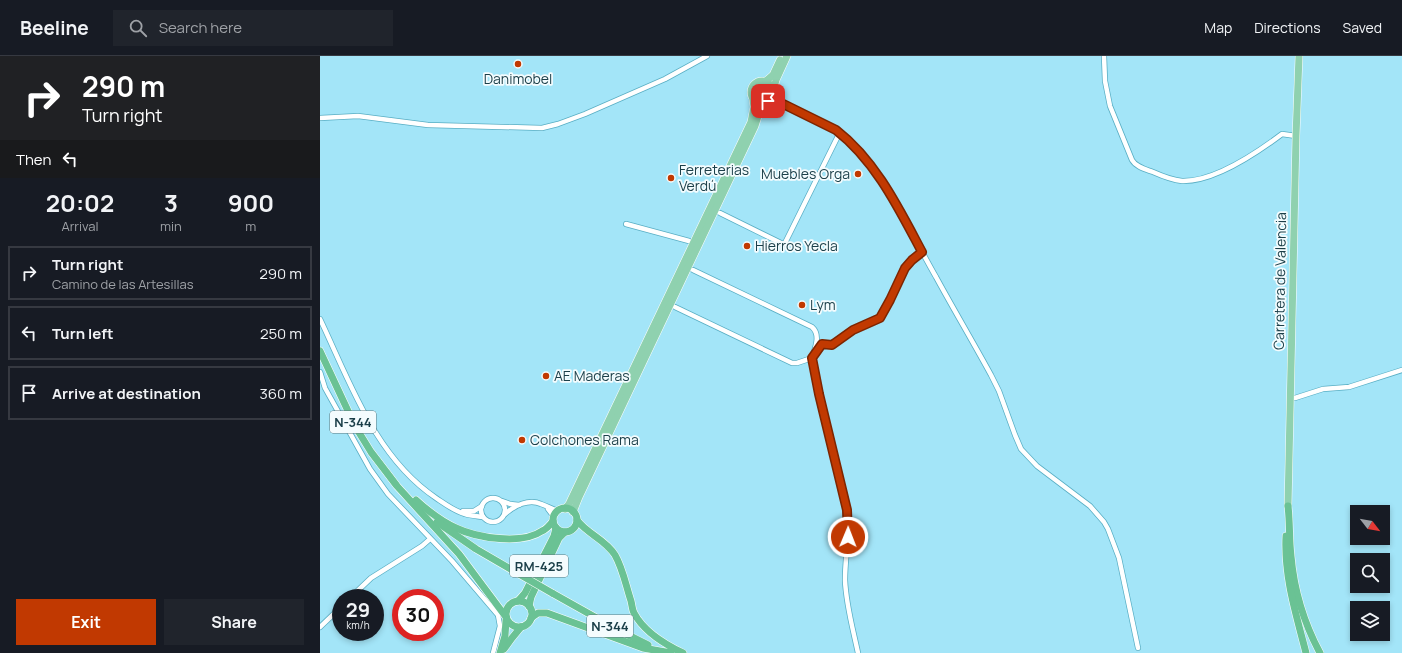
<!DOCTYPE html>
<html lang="en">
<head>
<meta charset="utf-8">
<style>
  :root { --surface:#171b24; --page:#20242c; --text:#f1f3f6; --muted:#9ea1a6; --line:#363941; --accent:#c13901 }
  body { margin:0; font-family:Manrope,sans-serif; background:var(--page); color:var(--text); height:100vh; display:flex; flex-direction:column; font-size:15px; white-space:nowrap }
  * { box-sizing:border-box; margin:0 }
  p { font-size:13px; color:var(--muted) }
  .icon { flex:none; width:22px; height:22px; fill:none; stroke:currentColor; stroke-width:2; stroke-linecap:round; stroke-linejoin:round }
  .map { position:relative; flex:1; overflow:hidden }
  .panel { display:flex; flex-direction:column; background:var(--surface); width:320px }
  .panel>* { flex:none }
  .guide { background:#202124; color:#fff; overflow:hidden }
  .needle { width:26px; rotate:121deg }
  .fabs { position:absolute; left:1030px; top:449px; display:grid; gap:8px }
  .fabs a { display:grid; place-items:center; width:40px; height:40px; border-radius:0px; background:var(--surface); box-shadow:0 2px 6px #0003; font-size:20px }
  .speed { position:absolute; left:12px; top:533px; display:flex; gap:8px; font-size:20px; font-weight:700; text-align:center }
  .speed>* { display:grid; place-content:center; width:52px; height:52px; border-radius:50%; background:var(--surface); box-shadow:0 2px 6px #0003; line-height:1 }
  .speed small { font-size:10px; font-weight:400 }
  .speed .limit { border:6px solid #d22; background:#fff; color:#111 }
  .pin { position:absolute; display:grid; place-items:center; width:34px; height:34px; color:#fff; margin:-17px; border-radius:8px; box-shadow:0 2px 6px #0006 }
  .me { position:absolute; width:44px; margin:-22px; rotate:1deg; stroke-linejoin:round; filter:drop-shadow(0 0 3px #0008) }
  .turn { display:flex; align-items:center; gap:14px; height:84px; padding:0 16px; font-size:18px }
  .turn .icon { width:52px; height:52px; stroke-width:2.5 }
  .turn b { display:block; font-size:28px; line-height:34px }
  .then { display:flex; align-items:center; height:38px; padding:0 16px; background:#0003; gap:8px; font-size:15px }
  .eta { display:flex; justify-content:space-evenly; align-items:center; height:68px; text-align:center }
  .eta b { font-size:24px; font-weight:700; line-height:28px }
  .cta { display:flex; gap:8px; margin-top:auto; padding:8px 16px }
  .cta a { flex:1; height:46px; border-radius:0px; background:var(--accent); color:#fff; font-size:16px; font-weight:700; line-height:46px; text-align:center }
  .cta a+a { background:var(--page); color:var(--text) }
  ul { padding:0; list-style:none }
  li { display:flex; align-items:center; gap:12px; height:54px; margin:0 8px 6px; padding:0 8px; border:2px solid var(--line); border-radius:0px }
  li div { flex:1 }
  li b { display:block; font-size:15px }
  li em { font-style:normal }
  header { display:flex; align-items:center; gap:24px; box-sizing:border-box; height:56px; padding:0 20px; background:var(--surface); border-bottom:1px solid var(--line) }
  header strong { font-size:19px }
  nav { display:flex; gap:22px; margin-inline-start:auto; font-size:14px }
  .search { width:280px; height:36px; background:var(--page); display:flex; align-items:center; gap:10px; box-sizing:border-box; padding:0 14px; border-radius:0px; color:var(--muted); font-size:15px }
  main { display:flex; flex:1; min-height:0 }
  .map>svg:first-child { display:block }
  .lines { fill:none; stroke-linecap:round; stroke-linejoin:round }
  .minor-casing { stroke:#58aec4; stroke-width:6 }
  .primary-casing { stroke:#fff; stroke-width:8 }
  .trunk-casing { stroke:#fff; stroke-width:8 }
  .minor { stroke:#fff; stroke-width:4.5 }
  .primary { stroke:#8fd1af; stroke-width:7 }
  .trunk { stroke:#6ac294; stroke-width:7 }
  .trunk-bridge-casing { stroke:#fff; stroke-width:8; stroke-linecap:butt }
  .trunk-bridge { stroke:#6ac294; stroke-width:7 }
  .route-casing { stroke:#7d2501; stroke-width:10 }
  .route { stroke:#c13901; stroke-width:7 }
  .poi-dot { fill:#c13901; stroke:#f4fcfe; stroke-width:1.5 }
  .labels { text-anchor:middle; stroke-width:3.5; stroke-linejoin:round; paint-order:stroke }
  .shield { fill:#f4fcfe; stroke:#5c787f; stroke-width:1 }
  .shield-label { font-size:13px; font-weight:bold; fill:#1b3f49 }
  .poi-label { font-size:14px; fill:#1b3f49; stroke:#f4fcfe; text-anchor:start }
  .street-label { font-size:14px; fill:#1b3f49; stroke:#f4fcfe }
</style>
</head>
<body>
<header>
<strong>Beeline</strong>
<div class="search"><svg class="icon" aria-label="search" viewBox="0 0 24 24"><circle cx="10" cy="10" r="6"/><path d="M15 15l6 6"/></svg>Search here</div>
<nav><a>Map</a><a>Directions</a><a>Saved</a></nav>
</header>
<main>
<section class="panel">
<div class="guide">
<div class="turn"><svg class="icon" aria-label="right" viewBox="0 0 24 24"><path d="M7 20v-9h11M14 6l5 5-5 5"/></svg><div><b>290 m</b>Turn right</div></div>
<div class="then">Then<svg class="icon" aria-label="left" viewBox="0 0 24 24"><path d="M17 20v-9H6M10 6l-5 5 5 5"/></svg></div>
</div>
<div class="eta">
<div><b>20:02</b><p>Arrival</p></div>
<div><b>3</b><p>min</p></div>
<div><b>900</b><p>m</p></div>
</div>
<ul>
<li><svg class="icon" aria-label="right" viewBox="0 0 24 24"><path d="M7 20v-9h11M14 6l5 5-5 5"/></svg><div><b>Turn right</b><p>Camino de las Artesillas</p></div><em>290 m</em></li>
<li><svg class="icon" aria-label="left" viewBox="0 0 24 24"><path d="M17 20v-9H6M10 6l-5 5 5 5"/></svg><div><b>Turn left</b></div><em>250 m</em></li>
<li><svg class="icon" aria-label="arrive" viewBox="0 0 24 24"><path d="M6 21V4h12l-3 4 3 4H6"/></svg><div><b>Arrive at destination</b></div><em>360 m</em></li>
</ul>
<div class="cta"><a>Exit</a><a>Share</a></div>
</section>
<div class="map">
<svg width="1082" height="597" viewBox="0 0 1082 597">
  <rect width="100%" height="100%" fill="#a3e5f8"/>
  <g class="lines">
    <g class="minor-casing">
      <g id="minor">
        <path d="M784,0L785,25L790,50L812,104C816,111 825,113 833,116C842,120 852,124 862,125C894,126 938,96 962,78L976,80"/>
        <path d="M451,42L517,73C563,111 587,171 616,221C634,254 653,286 671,319L679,335L695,379L701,393L717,410L770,450L784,466L788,473L799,502L818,592"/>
        <polyline points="0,62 38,60 108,69 222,72 238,68 265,58 345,23 387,0"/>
        <polyline points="400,157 463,188 465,187 520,76"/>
        <polyline points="306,168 369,185"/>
        <path d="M355,251L472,307H477L492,302C495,292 501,279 492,271L373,214"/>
        <path d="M0,263C30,326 55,401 116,442C125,448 134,455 145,458C151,460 157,460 163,461"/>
        <polyline points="0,316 5,332 50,413 68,438 132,505 178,559 180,570 173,597"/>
        <polyline points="970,342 975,342 1003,333 1029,331 1082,314"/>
        <circle cx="173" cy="454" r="12"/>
        <polyline points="182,445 190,448 199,449"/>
        <polyline points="228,453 234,461"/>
        <polyline points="143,455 154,455 162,450"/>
        <path d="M185,458C194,450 209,442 221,448C227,450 232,453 238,455"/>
        <polyline points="30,542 51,522 102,490 110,483"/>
        <polyline points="0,571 21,551"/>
        <path d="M538,597C533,573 526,549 525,524C525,501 530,477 527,454L499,339L492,302L502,288L512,289L533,274L560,262L570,244L585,212L592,204L602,196"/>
      </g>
    </g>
    <g class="primary-casing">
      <g id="primary">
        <circle cx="442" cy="36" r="11"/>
        <polyline points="446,25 453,19 460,4"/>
        <polyline points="453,36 456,24 467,0"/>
        <polyline points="968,450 976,80 979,0"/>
        <polyline points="245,453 249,448 431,66 434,51 433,44"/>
        <polyline points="253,456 259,441 435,70 439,57 448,45"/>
      </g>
    </g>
    <g class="trunk-casing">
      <g id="trunk">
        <polyline points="0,295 35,370 51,396 77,430 139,498 186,561"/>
        <path d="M96,444C108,455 121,465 136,472C157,482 202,489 222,475C227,473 230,469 233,465"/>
        <path d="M968,450C970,467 969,483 971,500C974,534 984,567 1000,597"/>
        <circle cx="245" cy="464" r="12"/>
        <path d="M257,464C267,478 285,483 295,499C303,513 306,530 311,545C312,549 312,553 314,557C324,576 344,588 363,597"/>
        <polyline points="117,466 156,493 199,518"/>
        <path d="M966,480C964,521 976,558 986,597"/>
        <polyline points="232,537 298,574 328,589"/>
        <circle cx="199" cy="558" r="13"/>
        <polyline points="198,545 205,537 234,480 236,472"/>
        <polyline points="209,550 211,541 239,482 245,476"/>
        <polyline points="211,562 218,557 227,557 323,592 351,597"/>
        <polyline points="184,593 192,582 201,571"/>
        <polyline points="180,597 185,580 186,564"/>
      </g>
    </g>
    <use href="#minor" class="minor"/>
    <use href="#primary" class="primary"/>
    <use href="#trunk" class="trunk"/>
    <g class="trunk-bridge-casing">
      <polyline id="trunk-bridge" points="199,518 232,537"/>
    </g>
    <use href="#trunk-bridge" class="trunk-bridge"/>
  </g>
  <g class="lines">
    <g class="route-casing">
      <path id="route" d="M448,45L451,42L516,74C556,105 579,153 602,196L592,204L585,212L570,244L560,262L533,274L512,289L502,288L492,302L499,338L527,454L528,481"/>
    </g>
    <use href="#route" class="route"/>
  </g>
  <g class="poi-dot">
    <circle cx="198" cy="8" r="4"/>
    <circle cx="538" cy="118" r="4"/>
    <circle cx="351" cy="122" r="4"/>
    <circle cx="427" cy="190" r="4"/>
    <circle cx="482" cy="249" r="4"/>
    <circle cx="226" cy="320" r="4"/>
    <circle cx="202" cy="384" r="4"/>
  </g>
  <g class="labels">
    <g class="shield">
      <rect x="10" y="355" width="46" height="22" rx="3"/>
      <rect x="190" y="499" width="58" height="22" rx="3"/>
      <rect x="267" y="559" width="46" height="22" rx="3"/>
    </g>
    <g class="shield-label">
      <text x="33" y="371">N-344</text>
      <text x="219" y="515">RM-425</text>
      <text x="290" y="575">N-344</text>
    </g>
    <g class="poi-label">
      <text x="198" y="28" text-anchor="middle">Danimobel</text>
      <text x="359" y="119">Ferreterias<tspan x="359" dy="16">Verdú</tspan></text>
      <text x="530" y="123" text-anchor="end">Muebles Orga</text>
      <text x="435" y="195">Hierros Yecla</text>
      <text x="490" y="254">Lym</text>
      <text x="234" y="325">AE Maderas</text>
      <text x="210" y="389">Colchones Rama</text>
    </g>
    <g class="street-label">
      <text transform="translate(960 225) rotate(-89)" y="5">Carretera de Valencia</text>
    </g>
  </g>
</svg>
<div class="fabs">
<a><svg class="needle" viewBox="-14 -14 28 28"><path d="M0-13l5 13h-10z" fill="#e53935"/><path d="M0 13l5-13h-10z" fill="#9ea1a6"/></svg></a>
<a><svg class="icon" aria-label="search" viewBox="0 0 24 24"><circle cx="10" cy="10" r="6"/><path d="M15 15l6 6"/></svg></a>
<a><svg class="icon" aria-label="layers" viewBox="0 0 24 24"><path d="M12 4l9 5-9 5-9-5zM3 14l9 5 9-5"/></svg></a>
</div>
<div class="speed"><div>29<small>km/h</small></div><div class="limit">30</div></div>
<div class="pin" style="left:448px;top:45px;background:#d93025"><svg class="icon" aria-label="arrive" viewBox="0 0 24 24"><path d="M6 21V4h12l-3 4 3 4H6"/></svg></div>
<svg class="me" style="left:528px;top:481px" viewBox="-20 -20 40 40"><circle r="17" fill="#c13901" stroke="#fff" stroke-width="3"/><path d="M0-11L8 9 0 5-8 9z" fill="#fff"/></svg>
</div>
</main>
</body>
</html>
